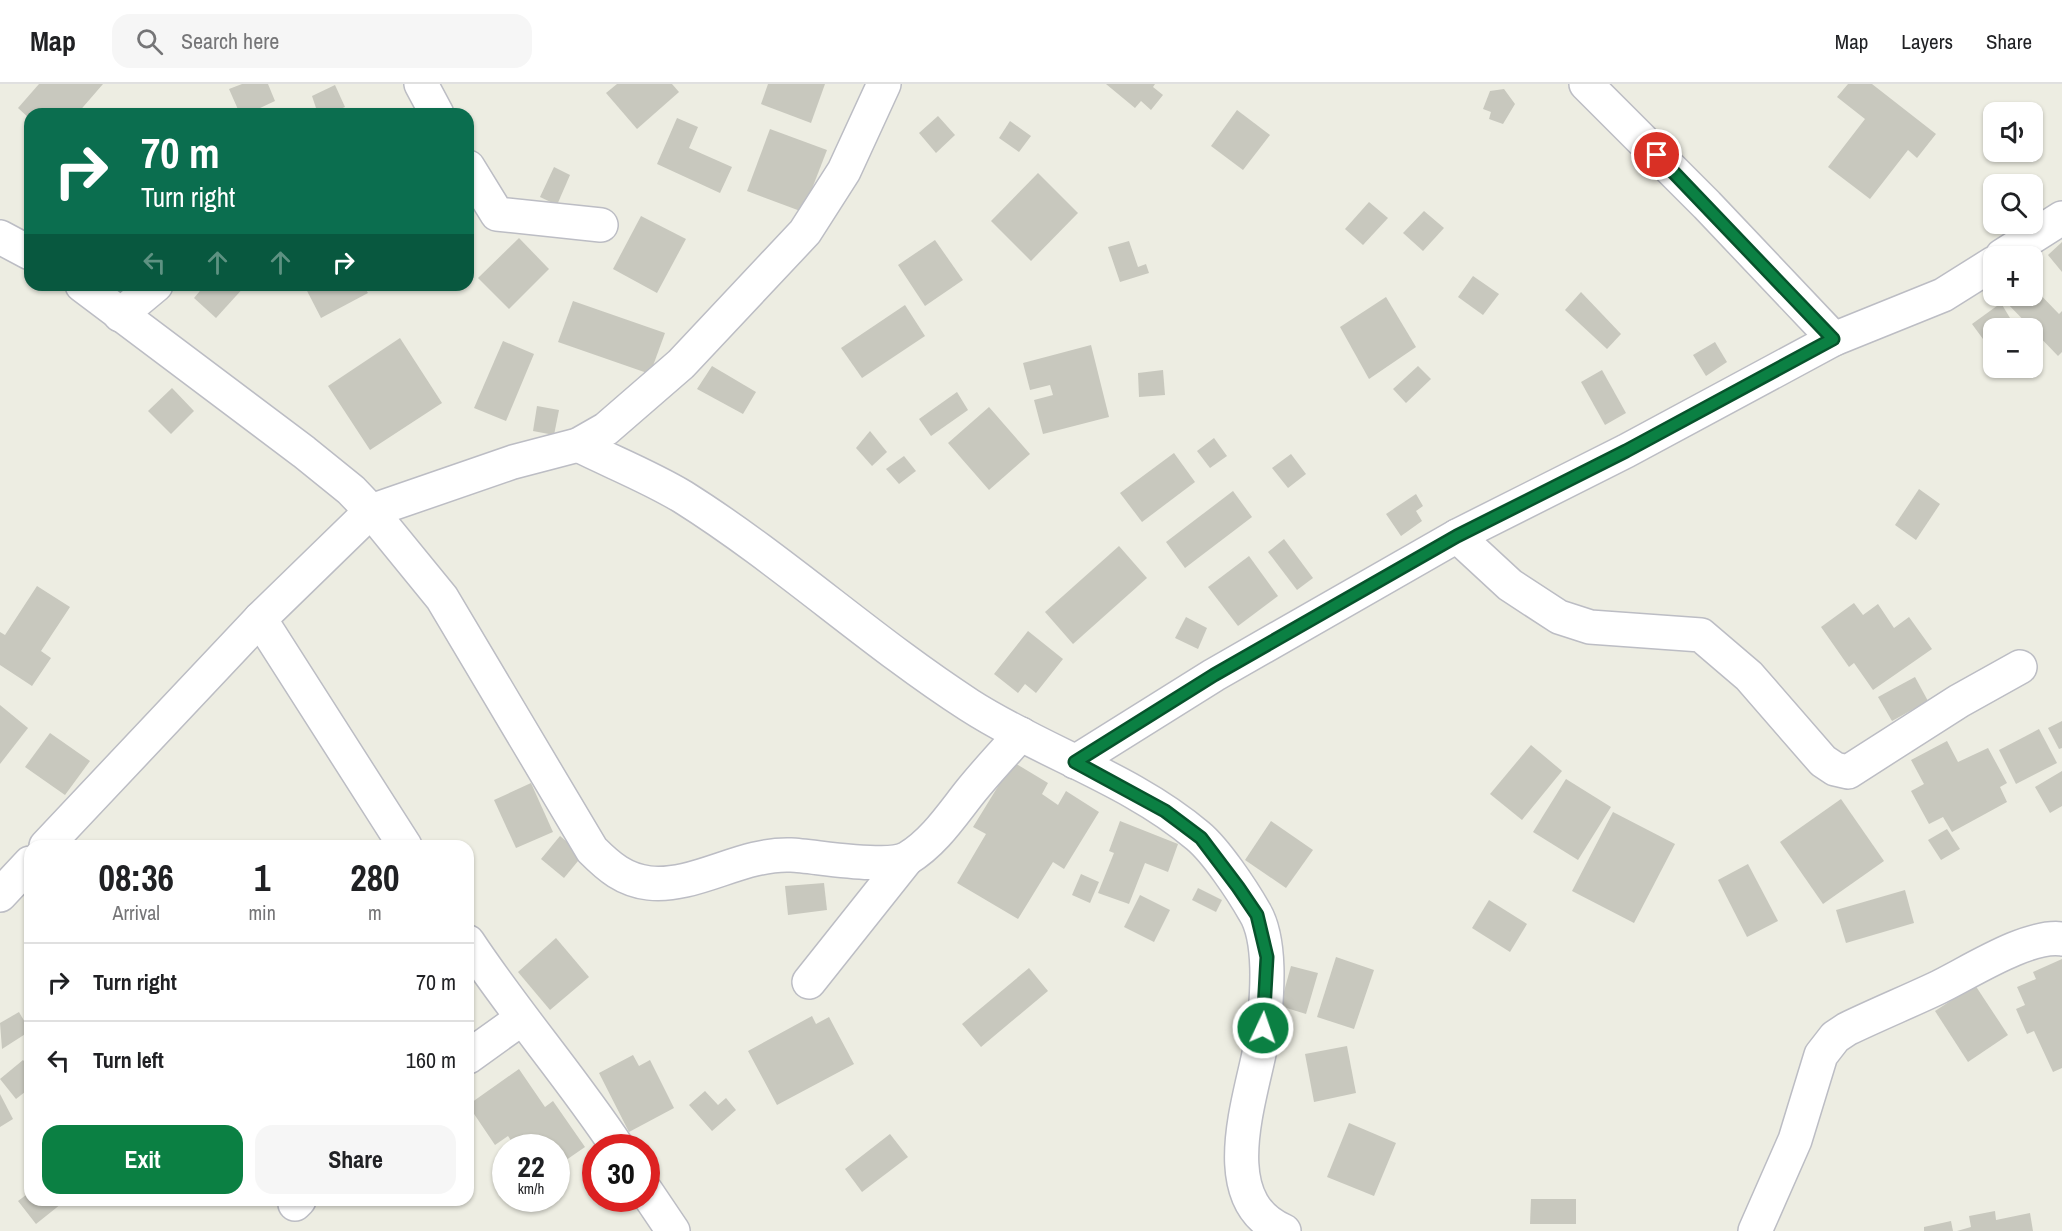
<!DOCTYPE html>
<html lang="en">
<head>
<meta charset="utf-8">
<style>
  :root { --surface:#fff; --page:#f6f6f6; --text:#202124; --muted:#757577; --line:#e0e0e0; --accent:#0b8043 }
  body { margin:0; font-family:"Archivo Narrow",sans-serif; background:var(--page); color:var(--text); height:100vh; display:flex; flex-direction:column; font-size:22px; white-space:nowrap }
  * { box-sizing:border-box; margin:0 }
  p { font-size:20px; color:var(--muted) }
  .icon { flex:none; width:33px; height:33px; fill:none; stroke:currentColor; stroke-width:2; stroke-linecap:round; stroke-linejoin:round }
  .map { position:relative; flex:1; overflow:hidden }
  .side { position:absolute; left:24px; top:756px; width:450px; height:366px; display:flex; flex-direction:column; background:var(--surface); border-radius:18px; box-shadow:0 2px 4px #0004 }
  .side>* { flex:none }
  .banner { position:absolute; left:24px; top:24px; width:450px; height:183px; border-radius:18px; box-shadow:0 2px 4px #0004; background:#0b6e4f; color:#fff; overflow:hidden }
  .fabs { position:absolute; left:1983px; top:18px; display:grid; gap:12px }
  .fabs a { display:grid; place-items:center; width:60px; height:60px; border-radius:12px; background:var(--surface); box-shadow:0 2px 4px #0004; font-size:30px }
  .speed { position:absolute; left:492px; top:1050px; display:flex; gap:12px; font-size:30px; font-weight:700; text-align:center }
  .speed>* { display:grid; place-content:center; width:78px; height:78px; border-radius:50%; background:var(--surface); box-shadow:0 2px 4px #0004; line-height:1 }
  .speed small { font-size:15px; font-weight:400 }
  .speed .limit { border:9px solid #d22; background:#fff; color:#111 }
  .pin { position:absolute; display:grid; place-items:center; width:51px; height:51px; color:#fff; margin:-26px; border:3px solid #fff; border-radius:50%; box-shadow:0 2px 6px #0007 }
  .me { position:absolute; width:66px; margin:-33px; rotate:3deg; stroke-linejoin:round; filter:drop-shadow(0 0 4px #0008) }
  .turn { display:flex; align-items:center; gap:21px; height:126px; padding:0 18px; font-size:27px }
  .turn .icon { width:78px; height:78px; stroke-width:2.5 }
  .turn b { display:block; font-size:42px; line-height:51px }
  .lanes { display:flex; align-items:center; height:57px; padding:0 18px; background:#0003; justify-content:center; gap:30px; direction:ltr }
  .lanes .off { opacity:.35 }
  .eta { display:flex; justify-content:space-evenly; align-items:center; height:102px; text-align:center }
  .eta b { font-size:36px; font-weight:700; line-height:42px }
  .button { display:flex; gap:12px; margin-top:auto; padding:12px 18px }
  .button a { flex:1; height:69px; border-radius:18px; background:var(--accent); color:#fff; font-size:24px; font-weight:700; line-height:69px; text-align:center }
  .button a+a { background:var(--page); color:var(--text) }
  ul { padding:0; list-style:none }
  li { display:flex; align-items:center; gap:18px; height:78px; padding:0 18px; border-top:2px solid var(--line) }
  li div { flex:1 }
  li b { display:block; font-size:22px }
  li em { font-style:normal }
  header { display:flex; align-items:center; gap:36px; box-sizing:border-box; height:84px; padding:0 30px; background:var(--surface); border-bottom:2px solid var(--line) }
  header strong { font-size:28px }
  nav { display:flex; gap:33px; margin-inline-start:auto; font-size:21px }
  .search { width:420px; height:54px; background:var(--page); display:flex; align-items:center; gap:15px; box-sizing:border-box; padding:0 21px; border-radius:18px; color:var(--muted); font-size:22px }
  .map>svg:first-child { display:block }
  .building { fill:#c8c8be }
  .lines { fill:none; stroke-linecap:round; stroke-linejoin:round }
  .minor-casing { stroke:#bcbdc4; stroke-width:36 }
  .minor { stroke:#fff; stroke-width:33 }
  .route-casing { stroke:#07532c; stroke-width:15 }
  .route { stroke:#0b8043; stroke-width:10 }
</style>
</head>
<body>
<header>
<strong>Map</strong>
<div class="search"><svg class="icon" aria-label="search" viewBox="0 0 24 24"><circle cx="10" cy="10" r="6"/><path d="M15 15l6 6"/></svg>Search here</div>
<nav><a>Map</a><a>Layers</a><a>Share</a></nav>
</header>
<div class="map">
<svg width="2062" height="1147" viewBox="0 0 2062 1147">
  <rect width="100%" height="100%" fill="#edede2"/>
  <g class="building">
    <polygon points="39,0 103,0 77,30 30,30 30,35 18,24"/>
    <polygon points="242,0 268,0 275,17 260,24 263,30 240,30 229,5"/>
    <polygon points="617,0 672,0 679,8 637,45 606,9"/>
    <polygon points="768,0 825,0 811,39 761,20"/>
    <polygon points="1106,0 1155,0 1153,3 1163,11 1151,26 1141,17 1135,24"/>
    <polygon points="1848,0 1872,0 1936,50 1917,74 1908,66 1870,115 1828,83 1865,35 1837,13"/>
    <polygon points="335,1 345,23 329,30 318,30 312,12"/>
    <polygon points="1504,5 1515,20 1503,40 1489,35 1491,28 1483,25 1490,7"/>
    <polygon points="1237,26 1270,51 1243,86 1211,62"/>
    <polygon points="938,32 955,51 936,69 919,49"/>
    <polygon points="677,34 698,43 689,64 732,83 720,109 657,80"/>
    <polygon points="1010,37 1031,52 1019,68 999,54"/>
    <polygon points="770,45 827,66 803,128 747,107"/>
    <polygon points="554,83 570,91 557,121 540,113"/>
    <polygon points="1038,89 1078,129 1031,177 991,137"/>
    <polygon points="1369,118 1388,134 1363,161 1345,145"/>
    <polygon points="1424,127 1444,144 1423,167 1403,149"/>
    <polygon points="641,132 686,155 657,209 613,185"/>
    <polygon points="519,154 549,185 509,225 478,194"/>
    <polygon points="935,156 963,196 925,222 898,181"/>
    <polygon points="1129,157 1138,183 1146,180 1149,189 1120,198 1108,163"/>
    <polygon points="2062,158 2062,188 2048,171"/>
    <polygon points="1473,192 1499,210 1483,231 1458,213"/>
    <polygon points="205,201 246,201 216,234 194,214"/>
    <polygon points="304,201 363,201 368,209 321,234"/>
    <polygon points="2032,202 2059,230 2062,227 2062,268 2058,272 2005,217 2011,212 2032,212"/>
    <polygon points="1581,208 1621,250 1607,265 1565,226"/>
    <polygon points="1386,213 1416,263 1369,295 1340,243"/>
    <polygon points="573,217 665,249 650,290 558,258"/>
    <polygon points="2001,219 2016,244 1994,244 1994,248 1983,255 1972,240"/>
    <polygon points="905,221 925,252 862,294 841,264"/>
    <polygon points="400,254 442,319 370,366 328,302"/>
    <polygon points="503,257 534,270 506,337 474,324"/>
    <polygon points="1715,258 1727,278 1706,292 1693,271"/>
    <polygon points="1091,261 1109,333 1043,350 1034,316 1053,311 1050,301 1030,306 1023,279"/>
    <polygon points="712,282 756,308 743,330 697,305"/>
    <polygon points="1418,282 1431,295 1406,319 1393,305"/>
    <polygon points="1163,286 1165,311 1139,313 1138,289"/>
    <polygon points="1602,286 1626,329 1605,341 1581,298"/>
    <polygon points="172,304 194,327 171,350 148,327"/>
    <polygon points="957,308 968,326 931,352 919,335"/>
    <polygon points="537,322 559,326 554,351 533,347"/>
    <polygon points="989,323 1030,370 989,406 948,359"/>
    <polygon points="870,347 887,368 872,382 856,364"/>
    <polygon points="1214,354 1227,372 1210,384 1197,367"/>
    <polygon points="1174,369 1195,398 1142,438 1120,409"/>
    <polygon points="1291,370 1306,390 1288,404 1272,384"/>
    <polygon points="904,372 916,387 899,400 886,385"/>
    <polygon points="1919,405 1940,420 1916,456 1895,441"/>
    <polygon points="1233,407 1252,433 1185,484 1166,458"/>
    <polygon points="1416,410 1423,422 1416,427 1422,437 1401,452 1386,430"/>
    <polygon points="1284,455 1313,494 1297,506 1268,468"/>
    <polygon points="1119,462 1147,494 1073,560 1045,528"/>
    <polygon points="1249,472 1278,512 1238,542 1208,503"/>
    <polygon points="37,502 70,523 41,567 51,574 32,602 0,581 0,548 5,551"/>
    <polygon points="1854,519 1863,531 1878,520 1894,544 1909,533 1932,565 1873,606 1854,579 1849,583 1821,543"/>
    <polygon points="1186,533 1207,544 1198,565 1175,554"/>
    <polygon points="1028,547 1063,575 1036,609 1025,600 1018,609 994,590"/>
    <polygon points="1915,593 1928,617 1892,637 1878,613"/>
    <polygon points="0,621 28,644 0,680"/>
    <polygon points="2062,637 2062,664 2059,665 2048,644"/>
    <polygon points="2039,645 2057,679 2016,700 1999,666"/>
    <polygon points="50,649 90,677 65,711 25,683"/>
    <polygon points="1947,657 1958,678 1988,664 2007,699 2000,703 2007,718 1952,748 1943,733 1929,740 1911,707 1924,700 1911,676"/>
    <polygon points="1531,661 1562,687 1522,736 1490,710"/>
    <polygon points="1013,678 1048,699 1042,710 1058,721 1066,707 1099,728 1064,785 1053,778 1018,835 957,799 986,750 973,743"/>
    <polygon points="2062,687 2062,722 2050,729 2035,703"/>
    <polygon points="1566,695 1611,723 1578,776 1533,748"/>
    <polygon points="531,699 553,748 516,764 494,716"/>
    <polygon points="1841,715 1884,777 1823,820 1780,758"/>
    <polygon points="1613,728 1675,760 1634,839 1572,807"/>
    <polygon points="1120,737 1178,760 1168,788 1145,779 1129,820 1098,809 1114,769 1109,767"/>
    <polygon points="1271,737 1313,766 1286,804 1245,776"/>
    <polygon points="1947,745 1960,765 1941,776 1928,756"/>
    <polygon points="560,752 583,771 564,794 541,775"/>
    <polygon points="1748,780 1778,837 1747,853 1718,796"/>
    <polygon points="1081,790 1099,798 1090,819 1072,811"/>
    <polygon points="824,799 827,826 788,831 785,802"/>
    <polygon points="1198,804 1222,816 1216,828 1192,816"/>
    <polygon points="1905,806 1914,839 1846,859 1836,826"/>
    <polygon points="1140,811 1170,826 1154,858 1124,843"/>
    <polygon points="1489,816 1527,840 1510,868 1472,844"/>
    <polygon points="556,854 589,893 550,926 518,888"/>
    <polygon points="1336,873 1374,886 1354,945 1317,933"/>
    <polygon points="2062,875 2062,984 2053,988 2034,947 2027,950 2016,925 2025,921 2017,903 2036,895 2033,888"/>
    <polygon points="1291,882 1318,889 1306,930 1280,922"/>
    <polygon points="1029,884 1048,907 981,963 962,940"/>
    <polygon points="1975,901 2008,951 1968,978 1935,927"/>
    <polygon points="19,928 30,947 2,965 0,939"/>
    <polygon points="812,932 816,940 829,933 854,980 777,1021 748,967"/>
    <polygon points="1347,962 1356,1009 1314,1018 1305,970"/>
    <polygon points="633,971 639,982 650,976 674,1024 629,1048 599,989"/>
    <polygon points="23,976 30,984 30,1004 16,1015 0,995"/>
    <polygon points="519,985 545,1023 553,1017 585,1063 556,1083 556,1064 516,1064 508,1052 495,1061 468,1021"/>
    <polygon points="705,1007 718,1021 726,1014 736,1026 712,1047 689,1021"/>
    <polygon points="0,1010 13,1035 0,1043"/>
    <polygon points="1349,1039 1396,1059 1374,1112 1327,1093"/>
    <polygon points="890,1050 908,1073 862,1108 845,1085"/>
    <polygon points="30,1108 30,1116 66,1116 36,1140 18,1117"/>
    <polygon points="1531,1115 1576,1115 1576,1140 1530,1140"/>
    <polygon points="1995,1127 1996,1136 2030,1129 2033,1147 1957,1147 1971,1143 1969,1132"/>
    <polygon points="1951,1137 1953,1147 1924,1147 1924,1143"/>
  </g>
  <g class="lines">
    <g class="minor-casing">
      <g id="minor">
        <polyline points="421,0 437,30"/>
        <polyline points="1586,0 1707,121 1834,255 1943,211 1994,179"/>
        <polyline points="468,83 497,130 601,141"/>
        <polyline points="0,153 30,169"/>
        <polyline points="2002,172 2062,134"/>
        <path d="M82,201L304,368L351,406L371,427L442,514L592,766C609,783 624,796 649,799C696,804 741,769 791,771C815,772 888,786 908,774C934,758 951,732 970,708C986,688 1004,669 1021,650"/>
        <polyline points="120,231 156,201"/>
        <path d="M578,361C612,378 650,393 683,413C783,476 870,557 969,621C1042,668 1131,695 1198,752C1216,767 1242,806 1254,827C1272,855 1267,911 1264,943C1257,1001 1207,1114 1284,1147"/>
        <polyline points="1457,452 1510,501 1559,533 1590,543 1701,551 1749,592 1823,677 1835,685 1848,688 1959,617 2020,583"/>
        <polyline points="260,535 405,762"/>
        <polyline points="1075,678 1214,591 1457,452 1626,367 1834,255"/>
        <polyline points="46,762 260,535 371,427 513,378 578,361 606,345 681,280 805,148 844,87 884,0"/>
        <polyline points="0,811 30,779"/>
        <path d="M468,858C515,929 571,993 618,1064"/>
        <polyline points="809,898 906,776"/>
        <polyline points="468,973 521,935"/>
        <polyline points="646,1107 673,1147"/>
        <polyline points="295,1120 299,1116"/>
        <path d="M1755,1147L1795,1056L1821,971L1835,953L1847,945C1876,931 1905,919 1935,905C1967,890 2027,850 2062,855"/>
      </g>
    </g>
    <use href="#minor" class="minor"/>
  </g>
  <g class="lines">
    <g class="route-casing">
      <polyline id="route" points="1263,944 1267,873 1257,831 1238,803 1201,754 1165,727 1075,678 1214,591 1457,452 1626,367 1833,255 1657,71"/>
    </g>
    <use href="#route" class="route"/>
  </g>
</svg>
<div class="fabs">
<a><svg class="icon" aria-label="sound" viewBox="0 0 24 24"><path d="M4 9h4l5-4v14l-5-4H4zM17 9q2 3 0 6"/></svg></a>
<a><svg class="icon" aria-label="search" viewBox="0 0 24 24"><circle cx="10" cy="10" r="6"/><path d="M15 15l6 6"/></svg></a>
<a>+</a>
<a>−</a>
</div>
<div class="speed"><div>22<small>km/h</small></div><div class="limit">30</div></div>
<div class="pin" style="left:1657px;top:71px;background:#d93025"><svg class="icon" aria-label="arrive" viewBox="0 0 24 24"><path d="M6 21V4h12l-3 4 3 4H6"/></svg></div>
<svg class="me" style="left:1263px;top:944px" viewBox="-20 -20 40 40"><circle r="17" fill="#0b8043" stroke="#fff" stroke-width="3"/><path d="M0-11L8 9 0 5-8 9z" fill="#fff"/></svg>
<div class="banner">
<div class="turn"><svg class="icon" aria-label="right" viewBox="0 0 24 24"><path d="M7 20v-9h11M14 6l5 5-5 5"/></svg><div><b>70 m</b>Turn right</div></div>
<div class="lanes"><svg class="icon off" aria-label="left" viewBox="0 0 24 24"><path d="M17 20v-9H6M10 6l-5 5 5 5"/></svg><svg class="icon off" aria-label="ahead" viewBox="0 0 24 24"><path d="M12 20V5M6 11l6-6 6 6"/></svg><svg class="icon off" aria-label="ahead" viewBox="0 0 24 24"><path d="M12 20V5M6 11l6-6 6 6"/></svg><svg class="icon" aria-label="right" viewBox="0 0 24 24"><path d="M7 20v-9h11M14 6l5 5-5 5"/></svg></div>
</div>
<section class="side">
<div class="eta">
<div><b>08:36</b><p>Arrival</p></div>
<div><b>1</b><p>min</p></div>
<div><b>280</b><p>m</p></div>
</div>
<ul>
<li><svg class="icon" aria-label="right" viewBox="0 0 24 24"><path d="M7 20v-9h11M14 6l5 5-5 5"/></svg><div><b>Turn right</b></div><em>70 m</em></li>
<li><svg class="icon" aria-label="left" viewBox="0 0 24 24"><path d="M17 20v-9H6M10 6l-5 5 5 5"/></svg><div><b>Turn left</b></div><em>160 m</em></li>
</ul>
<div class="button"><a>Exit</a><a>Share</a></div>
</section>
</div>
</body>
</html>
